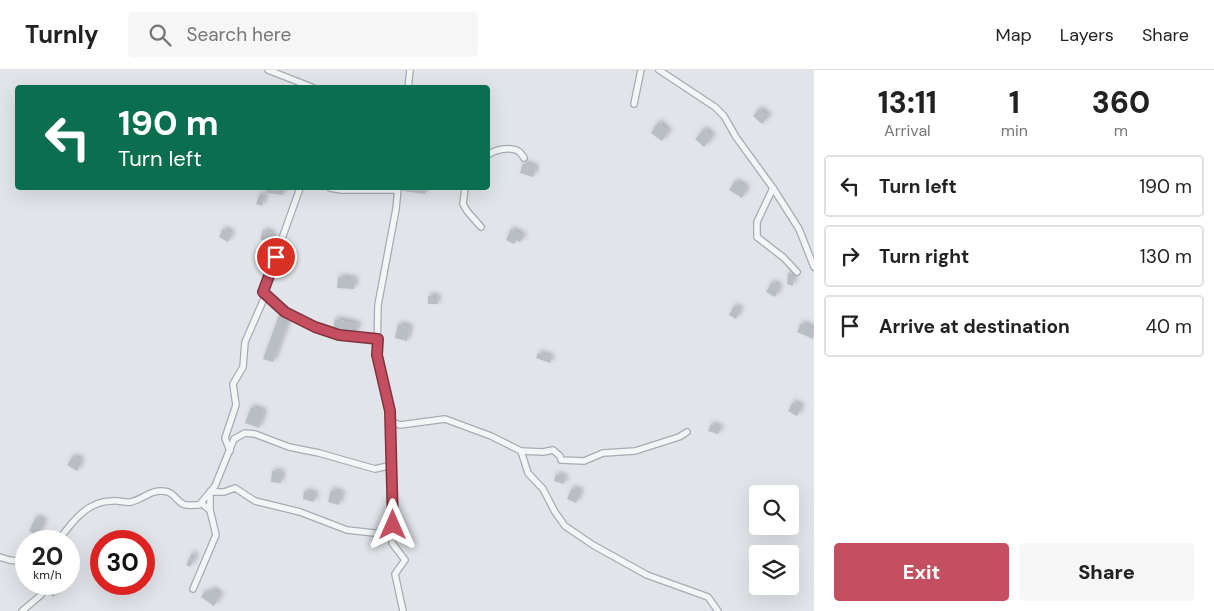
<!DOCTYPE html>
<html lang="en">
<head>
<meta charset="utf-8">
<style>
  :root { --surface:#fff; --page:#f6f6f6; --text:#222; --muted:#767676; --line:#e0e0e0; --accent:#c54f60 }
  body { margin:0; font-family:"DM Sans",sans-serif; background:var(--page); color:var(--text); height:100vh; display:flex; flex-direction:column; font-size:19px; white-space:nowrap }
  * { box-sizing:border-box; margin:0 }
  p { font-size:16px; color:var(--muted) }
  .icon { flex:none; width:28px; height:28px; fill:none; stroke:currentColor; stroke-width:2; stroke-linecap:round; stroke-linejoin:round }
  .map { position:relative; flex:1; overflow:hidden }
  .panel { display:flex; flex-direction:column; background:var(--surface); width:400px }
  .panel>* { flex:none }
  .hud { position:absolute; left:15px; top:15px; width:475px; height:105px; border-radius:5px; box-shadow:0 5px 20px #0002; background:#0b6e4f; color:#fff; overflow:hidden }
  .tools { position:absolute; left:749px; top:415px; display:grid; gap:10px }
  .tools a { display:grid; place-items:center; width:50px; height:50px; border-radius:5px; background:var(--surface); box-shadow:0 5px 20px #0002; font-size:25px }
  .speed { position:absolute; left:15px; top:460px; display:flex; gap:10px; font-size:25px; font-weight:700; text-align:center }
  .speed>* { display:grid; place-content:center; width:65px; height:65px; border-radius:50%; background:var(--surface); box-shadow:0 5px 20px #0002; line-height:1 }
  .speed small { font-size:12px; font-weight:400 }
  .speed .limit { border:8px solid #d22; background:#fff; color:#111 }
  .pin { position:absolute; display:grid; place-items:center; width:42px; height:42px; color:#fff; margin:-21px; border:2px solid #fff; border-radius:50%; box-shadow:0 1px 5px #0007 }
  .me { position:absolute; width:55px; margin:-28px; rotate:0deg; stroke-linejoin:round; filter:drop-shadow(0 0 4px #0008) }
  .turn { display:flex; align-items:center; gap:18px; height:105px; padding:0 20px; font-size:22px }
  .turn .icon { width:65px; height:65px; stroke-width:2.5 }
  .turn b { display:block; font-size:35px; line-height:42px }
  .eta { display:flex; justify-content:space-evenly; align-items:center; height:85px; text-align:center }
  .eta b { font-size:30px; font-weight:800; line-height:35px }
  .cta { display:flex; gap:10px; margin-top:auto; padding:10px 20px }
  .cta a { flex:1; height:58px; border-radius:5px; background:var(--accent); color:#fff; font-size:20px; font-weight:800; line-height:58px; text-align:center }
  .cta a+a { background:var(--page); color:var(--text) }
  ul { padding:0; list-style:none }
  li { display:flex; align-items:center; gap:15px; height:62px; margin:0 10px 8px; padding:0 10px; border:2px solid var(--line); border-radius:5px }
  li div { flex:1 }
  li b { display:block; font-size:19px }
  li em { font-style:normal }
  header { display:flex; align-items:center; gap:30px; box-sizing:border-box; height:70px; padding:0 25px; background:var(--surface); border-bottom:1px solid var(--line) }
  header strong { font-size:24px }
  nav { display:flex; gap:28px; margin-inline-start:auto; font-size:18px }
  .search { width:350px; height:45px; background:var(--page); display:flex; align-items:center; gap:12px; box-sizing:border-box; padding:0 18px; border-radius:5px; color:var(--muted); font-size:19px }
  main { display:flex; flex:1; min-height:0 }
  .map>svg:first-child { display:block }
  .building { fill:#b9bec5; filter:url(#shadow) }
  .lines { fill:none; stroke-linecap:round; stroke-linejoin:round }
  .minor-casing { stroke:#a7abb3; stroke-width:8 }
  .minor { stroke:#f4f5f7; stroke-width:5.5 }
  .route-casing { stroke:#80333e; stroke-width:12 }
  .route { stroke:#c54f60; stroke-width:9 }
</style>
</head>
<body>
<header>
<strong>Turnly</strong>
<div class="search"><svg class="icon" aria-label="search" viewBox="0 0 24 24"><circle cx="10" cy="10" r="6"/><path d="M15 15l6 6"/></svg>Search here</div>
<nav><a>Map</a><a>Layers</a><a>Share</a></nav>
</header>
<main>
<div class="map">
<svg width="814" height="541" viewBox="0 0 814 541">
  <defs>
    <filter id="shadow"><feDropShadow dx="2.5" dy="-2.5" stdDeviation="2.5" flood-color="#0004"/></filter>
  </defs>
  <rect width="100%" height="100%" fill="#e1e4e9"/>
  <g class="building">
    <polygon points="759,39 769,46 762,54 753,46"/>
    <polygon points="658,52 669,61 662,71 651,63"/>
    <polygon points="704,59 713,66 704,77 695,69"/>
    <polygon points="523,93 536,97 533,107 520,103"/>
    <polygon points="735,111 747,118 742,128 729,120"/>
    <polygon points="267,118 283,118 283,125 266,123"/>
    <polygon points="404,118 426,118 425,124 403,121"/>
    <polygon points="260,124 265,125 262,136 256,134"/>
    <polygon points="223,159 232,163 228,172 219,167"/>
    <polygon points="511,159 524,166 520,172 516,170 514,174 506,170"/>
    <polygon points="263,160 274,164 271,173 260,169"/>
    <polygon points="788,203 794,204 793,216 787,214"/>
    <polygon points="338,207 355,209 354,219 337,218"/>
    <polygon points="772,212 780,217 775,227 766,222"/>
    <polygon points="428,226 437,226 438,234 428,234"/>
    <polygon points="734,236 741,239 736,249 729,245"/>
    <polygon points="279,245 289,249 273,292 263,289"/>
    <polygon points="335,249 358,254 356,263 333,258"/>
    <polygon points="801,253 814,259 813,269 797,262"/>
    <polygon points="398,254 410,257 407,271 395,268"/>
    <polygon points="538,283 552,287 550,293 536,288"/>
    <polygon points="793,332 802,337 797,346 788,341"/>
    <polygon points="251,337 264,341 259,358 245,353"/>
    <polygon points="711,354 721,358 718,364 708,361"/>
    <polygon points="73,386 82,391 77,401 67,395"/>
    <polygon points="272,401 282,402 281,413 271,412"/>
    <polygon points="556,404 566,408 563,414 554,411"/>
    <polygon points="572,418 581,421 576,433 567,429"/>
    <polygon points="331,420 342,423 339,435 328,432"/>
    <polygon points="304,421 316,424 314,432 303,429"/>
    <polygon points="36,447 45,451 37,466 29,461"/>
    <polygon points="192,483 196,486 190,497 186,495"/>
    <polygon points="49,516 57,520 54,527 46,523"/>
    <polygon points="212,519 221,525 214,536 201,527 205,521 208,524"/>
  </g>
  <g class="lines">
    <g class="minor-casing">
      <g id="minor">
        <polyline points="268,0 314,18"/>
        <polyline points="659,0 715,37 724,46 736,67 773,118 799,159 814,197"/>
        <polyline points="408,18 410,0"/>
        <polyline points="634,34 641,0"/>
        <path d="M488,85C494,80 510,76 518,81C519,81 524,87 524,88"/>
        <polyline points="300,118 263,222 285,242 315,257 339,265 378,269"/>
        <polyline points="330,118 342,120 397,120"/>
        <polyline points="398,118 396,139 378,235 377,285 390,341 393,436 392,473 405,490 395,504 403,541"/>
        <polyline points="465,118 463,134 467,141 481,157"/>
        <polyline points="773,118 757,152 757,167 784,188 797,202"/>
        <polyline points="390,351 400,355 445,349 491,366 521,381 528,403 543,419 555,442 565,456 593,475 647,505 708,527 718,541"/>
        <polyline points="230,381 225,368 236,335 233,314 243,297 245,272 266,224"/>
        <polyline points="521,381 543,382 553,380 560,386 561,390 584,391 603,383 635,381 679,367 687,362"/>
        <polyline points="201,433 210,440 210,422 224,422 235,418 255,431 300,442 347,460 392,465"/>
        <path d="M58,471C72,452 87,431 112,431C118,430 125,433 131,432C146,428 151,418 168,422C174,424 177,431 183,434C187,436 194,435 199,435L215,416L234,369L245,363L255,364L289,377L319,383L375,399L392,395"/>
        <polyline points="0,487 9,490 26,492"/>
        <polyline points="193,519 216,465 210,440"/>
        <polyline points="22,541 41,525 46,514"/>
      </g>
    </g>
    <use href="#minor" class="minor"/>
  </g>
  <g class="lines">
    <g class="route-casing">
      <polyline id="route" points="276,187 263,222 285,242 315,257 339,265 378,269 377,285 390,341 393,455"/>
    </g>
    <use href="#route" class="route"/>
  </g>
</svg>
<div class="tools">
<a><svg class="icon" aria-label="search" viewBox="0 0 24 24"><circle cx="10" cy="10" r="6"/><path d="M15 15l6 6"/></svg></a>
<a><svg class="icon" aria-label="layers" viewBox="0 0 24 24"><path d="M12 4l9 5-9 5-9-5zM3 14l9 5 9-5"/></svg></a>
</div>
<div class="speed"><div>20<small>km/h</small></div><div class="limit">30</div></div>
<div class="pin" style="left:276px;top:187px;background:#d93025"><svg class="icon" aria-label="arrive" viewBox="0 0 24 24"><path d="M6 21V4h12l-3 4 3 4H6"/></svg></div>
<svg class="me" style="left:393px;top:455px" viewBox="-20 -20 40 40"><path d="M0-17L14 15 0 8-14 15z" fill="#c54f60" stroke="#fff" stroke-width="4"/></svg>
<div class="hud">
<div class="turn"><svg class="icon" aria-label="left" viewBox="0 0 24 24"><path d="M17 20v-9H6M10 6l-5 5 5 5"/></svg><div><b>190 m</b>Turn left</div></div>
</div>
</div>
<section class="panel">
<div class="eta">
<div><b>13:11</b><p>Arrival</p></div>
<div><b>1</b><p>min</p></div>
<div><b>360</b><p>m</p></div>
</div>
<ul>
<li><svg class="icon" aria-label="left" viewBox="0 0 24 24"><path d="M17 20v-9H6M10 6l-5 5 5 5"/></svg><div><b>Turn left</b></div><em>190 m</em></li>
<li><svg class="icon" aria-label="right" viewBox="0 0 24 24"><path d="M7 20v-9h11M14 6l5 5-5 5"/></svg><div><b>Turn right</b></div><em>130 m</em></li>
<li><svg class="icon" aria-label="arrive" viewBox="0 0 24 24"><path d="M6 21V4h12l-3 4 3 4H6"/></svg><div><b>Arrive at destination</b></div><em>40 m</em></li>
</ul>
<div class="cta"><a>Exit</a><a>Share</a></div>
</section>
</main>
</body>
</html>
